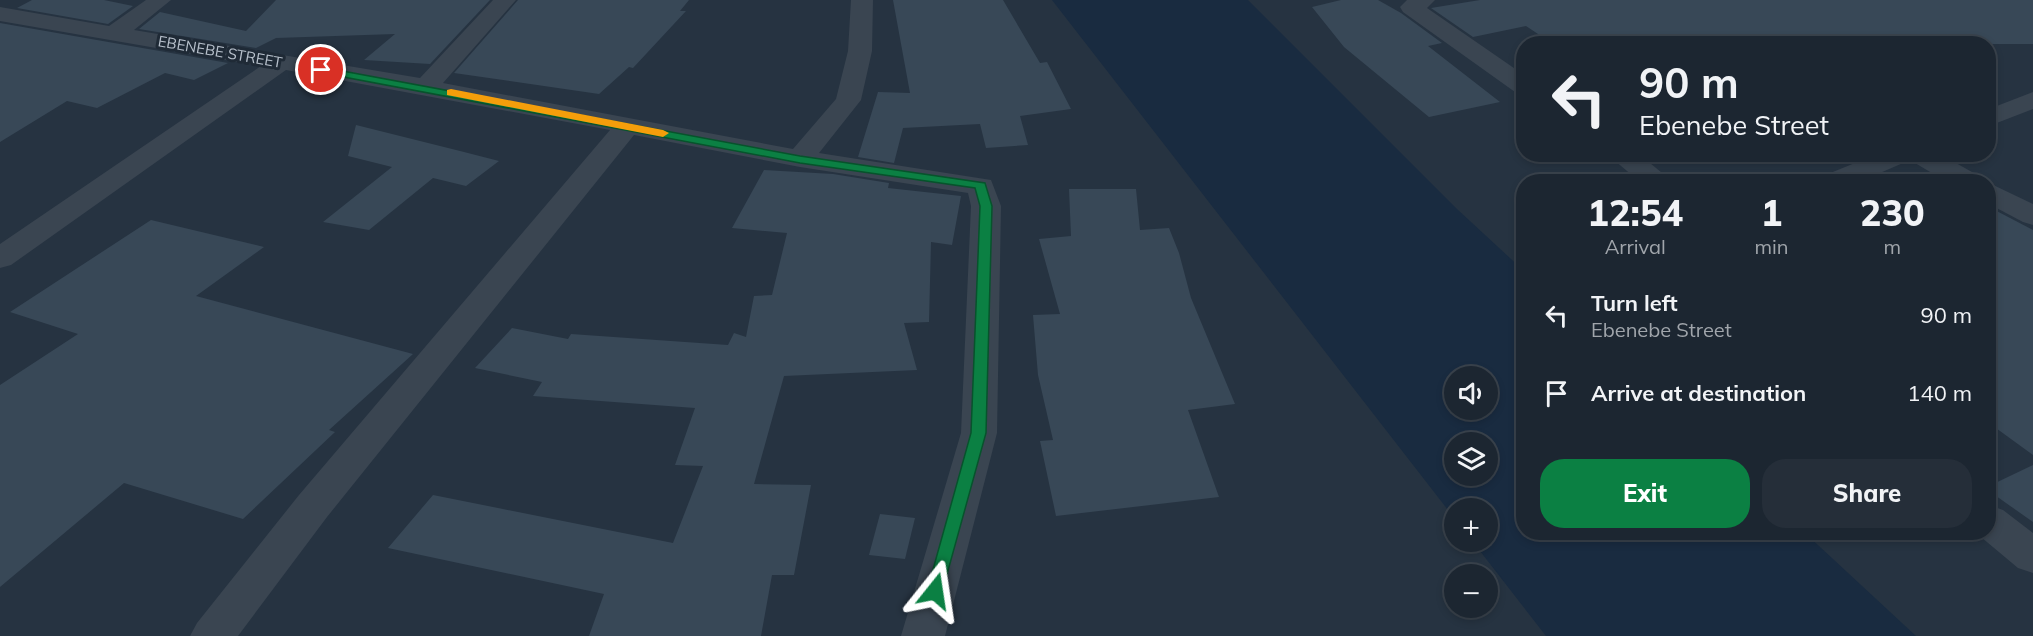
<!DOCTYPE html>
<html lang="en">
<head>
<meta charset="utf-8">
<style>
  :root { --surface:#1c2631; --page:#252e39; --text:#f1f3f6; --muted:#a0a5ab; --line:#3a434d; --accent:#0b8043 }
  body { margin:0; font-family:Mulish,sans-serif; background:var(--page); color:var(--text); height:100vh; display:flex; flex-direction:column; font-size:22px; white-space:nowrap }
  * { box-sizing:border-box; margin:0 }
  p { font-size:20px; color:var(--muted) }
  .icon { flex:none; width:33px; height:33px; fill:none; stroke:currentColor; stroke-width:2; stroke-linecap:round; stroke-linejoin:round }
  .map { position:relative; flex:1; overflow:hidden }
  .drawer { position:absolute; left:1516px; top:174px; width:480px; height:366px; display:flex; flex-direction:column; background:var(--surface); border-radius:24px; box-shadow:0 3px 9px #0003,0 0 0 2px var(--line) }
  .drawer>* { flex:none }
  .guide { position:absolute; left:1516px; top:36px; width:480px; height:126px; border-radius:24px; box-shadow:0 3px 9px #0003,0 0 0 2px var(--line); background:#1c2631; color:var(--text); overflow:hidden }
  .fabs { position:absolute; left:1444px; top:366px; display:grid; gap:12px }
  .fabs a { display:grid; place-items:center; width:54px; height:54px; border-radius:50%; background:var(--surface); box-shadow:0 3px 9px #0003,0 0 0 2px var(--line); font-size:30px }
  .pin { position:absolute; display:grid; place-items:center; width:51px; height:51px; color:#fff; margin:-26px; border:3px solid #fff; border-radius:50%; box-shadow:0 2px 6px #0007 }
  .me { position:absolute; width:66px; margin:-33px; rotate:15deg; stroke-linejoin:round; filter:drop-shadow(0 0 4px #0008) }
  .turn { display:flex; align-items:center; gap:21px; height:126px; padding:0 24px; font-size:27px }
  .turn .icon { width:78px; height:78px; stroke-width:2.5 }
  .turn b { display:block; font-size:42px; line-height:51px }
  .eta { display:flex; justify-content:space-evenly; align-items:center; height:102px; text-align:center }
  .eta b { font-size:36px; font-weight:800; line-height:42px }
  .primary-button { display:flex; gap:12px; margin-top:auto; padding:12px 24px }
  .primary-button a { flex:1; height:69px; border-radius:24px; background:var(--accent); color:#fff; font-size:24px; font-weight:800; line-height:69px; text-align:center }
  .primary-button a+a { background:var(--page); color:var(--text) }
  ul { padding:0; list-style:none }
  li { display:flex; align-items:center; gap:18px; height:78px; padding:0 24px }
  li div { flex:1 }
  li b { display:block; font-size:22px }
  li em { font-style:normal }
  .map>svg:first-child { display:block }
  .water { fill:#192b40; fill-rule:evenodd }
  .building { fill:#384857 }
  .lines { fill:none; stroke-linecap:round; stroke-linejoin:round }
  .street { fill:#3a4551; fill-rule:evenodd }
  .route { fill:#0b8043; stroke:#07532c; stroke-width:1.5 }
  .slow { fill:#f59e0b }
  .labels { text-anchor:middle; stroke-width:6; stroke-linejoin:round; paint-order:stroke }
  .street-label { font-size:15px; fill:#b7c0cb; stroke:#1f2a36 }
</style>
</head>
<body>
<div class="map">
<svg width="2033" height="636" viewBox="0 0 2033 636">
  <rect width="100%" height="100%" fill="#263341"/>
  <path class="water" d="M1052,0H1248L1457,209L1524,271V532L1805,533L1916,636H1546L1473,542H1488V508H1455V519ZM1455,376H1488V410H1455ZM1455,442H1488V476H1455Z"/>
  <g class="building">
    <polygon points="32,0 104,0 133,6 108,24 17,8"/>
    <polygon points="276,0 490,0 430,64 364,60 395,34 276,38 256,48 139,29 160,12 246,31"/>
    <polygon points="518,0 689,0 680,11 686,11 633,68 629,67 599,94 454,73"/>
    <polygon points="893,0 1003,0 1040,63 1047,62 1071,109 1020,116 1028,145 986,148 980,124 903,128 894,163 858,157 878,92 910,93"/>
    <polygon points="1341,0 1378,0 1401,13 1442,43 1428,46 1500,102 1429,117 1344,47 1312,7"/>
    <polygon points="1480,0 2033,0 2033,44 1553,44 1526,26 1473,37 1431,8"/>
    <polygon points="0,23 228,63 194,80 165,73 97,108 67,101 0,142"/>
    <polygon points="356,125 464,152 499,161 466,186 433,178 369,230 323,222 392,167 348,156"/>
    <polygon points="764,170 833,174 889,183 888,188 961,196 952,245 931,242 929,322 904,323 917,370 784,376 754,484 811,485 794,575 772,575 761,636 589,636 604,594 388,548 433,495 673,543 703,466 675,465 695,408 533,396 542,382 475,368 512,328 568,339 571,334 728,345 734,333 746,337 754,296 772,295 787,233 732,228"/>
    <polygon points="1069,189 1136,189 1140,230 1169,228 1179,253 1191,298 1235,404 1188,410 1219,497 1056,516 1040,441 1053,440 1038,375 1033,315 1060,314 1039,239 1071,236"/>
    <polygon points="1989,207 2033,230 2033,455 1989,423"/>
    <polygon points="151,220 264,247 196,296 413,354 329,430 335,432 243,519 124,483 0,587 0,385 78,334 10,312"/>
    <polygon points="2033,465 2033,522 1989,491 1989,486"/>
    <polygon points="880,514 915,518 905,559 869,555"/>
  </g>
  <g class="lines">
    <g class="street">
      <polygon points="146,0 171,0 134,30 420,78 493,0 516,0 443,83 793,149 836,99 848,51 851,0 873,0 872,51 861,100 819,153 991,180 1001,206 997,433 945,636 901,636 961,433 971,206 968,193 800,167 634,135 327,517 238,636 190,636 197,623 299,495 610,130 286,70 11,265 0,268 0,244 261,66 0,21 0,7 109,26"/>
      <polygon points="1407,0 1435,0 1427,8 1524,75 1524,95 1515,92 1403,12 1400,7"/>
      <polygon points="2033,92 2033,109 1989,126 1989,109"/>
      <polygon points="1607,154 1639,154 1673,182 1640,182"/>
      <polygon points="1877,154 1940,154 1979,176 1983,182 1947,182 1910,160 1859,182 1819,182 1823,176"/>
      <polygon points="1989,183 2033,204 2033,225 2023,222 1989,204"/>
      <polygon points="1989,505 2003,510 2033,533 2033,573 2018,568 1975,532 1989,532"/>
    </g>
  </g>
  <polygon class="route" points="321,67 800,156 985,183 992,206 986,433 941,596 935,598 929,596 927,591 971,433 980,206 975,188 800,163 317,72 316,70"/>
  <polygon class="slow" points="451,89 663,130 669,133 663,137 447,95 447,90"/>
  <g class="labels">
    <g class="street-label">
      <text transform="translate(220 52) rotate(10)" y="5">EBENEBE STREET</text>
    </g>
  </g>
</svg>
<div class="fabs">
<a><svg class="icon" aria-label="sound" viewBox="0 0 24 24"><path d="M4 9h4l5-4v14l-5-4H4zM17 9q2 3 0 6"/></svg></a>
<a><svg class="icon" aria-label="layers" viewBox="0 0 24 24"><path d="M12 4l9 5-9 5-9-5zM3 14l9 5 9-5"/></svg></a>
<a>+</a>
<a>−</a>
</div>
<div class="pin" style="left:321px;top:70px;background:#d93025"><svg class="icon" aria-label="arrive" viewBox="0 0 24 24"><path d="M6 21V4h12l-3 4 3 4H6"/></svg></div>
<svg class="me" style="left:935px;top:591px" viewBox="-20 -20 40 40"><path d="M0-17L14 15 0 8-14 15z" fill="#0b8043" stroke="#fff" stroke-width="4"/></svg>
<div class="guide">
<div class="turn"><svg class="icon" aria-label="left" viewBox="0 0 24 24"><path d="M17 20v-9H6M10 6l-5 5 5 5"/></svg><div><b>90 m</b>Ebenebe Street</div></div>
</div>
<section class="drawer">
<div class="eta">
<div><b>12:54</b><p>Arrival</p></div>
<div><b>1</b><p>min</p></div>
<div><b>230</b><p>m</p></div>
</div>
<ul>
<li><svg class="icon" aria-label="left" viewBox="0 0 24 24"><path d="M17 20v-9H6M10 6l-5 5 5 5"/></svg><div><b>Turn left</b><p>Ebenebe Street</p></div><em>90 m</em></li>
<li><svg class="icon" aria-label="arrive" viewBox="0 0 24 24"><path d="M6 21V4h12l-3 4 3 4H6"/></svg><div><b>Arrive at destination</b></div><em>140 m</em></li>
</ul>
<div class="primary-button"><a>Exit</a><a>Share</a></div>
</section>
</div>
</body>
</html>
